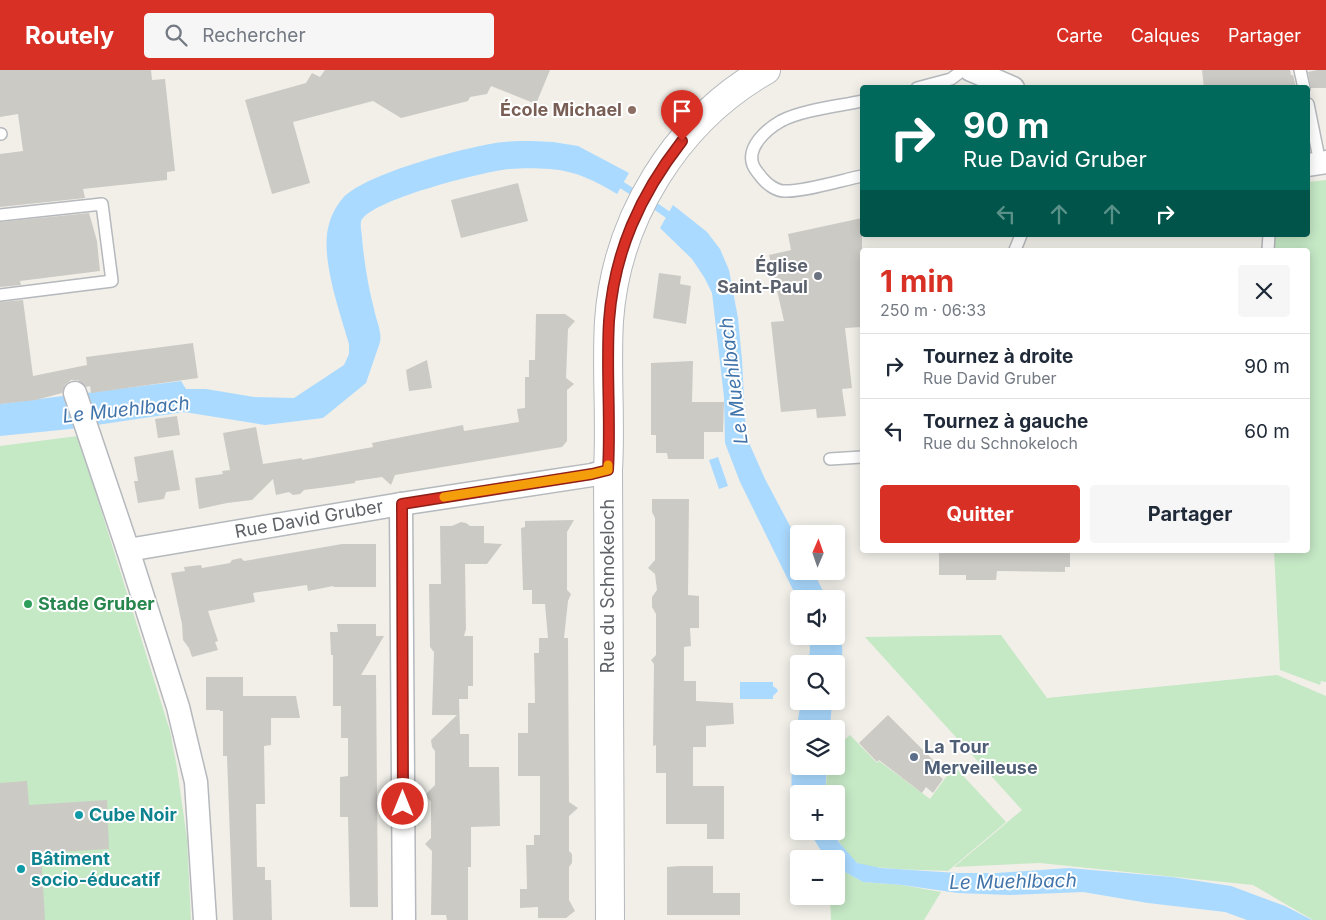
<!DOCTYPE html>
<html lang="fr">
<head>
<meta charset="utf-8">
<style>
  :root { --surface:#fff; --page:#f6f6f7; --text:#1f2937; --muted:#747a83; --line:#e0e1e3; --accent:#d93025 }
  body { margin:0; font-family:Inter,sans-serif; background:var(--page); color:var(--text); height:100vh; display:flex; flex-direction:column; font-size:19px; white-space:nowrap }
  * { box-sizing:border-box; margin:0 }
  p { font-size:16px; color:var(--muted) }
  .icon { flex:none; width:28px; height:28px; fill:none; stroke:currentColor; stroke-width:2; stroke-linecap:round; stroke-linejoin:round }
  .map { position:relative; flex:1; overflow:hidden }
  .side { position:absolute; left:860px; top:178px; width:450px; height:305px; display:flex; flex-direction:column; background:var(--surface); border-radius:5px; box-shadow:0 2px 12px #0003 }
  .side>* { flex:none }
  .hud { position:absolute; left:860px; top:15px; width:450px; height:152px; border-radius:5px; box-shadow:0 2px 12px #0003; background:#00695c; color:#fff; overflow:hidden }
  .needle { width:32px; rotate:2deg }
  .tools { position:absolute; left:790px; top:455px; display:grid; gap:10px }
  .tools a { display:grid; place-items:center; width:55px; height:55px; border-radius:5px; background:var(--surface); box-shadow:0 2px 12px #0003; font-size:25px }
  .pin { position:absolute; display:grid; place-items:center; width:42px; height:42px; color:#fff; margin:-51px -21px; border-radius:50% 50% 50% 0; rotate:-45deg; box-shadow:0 0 5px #0007 }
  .pin .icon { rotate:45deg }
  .me { position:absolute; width:55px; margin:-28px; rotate:0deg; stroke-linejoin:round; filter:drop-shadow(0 0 4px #0008) }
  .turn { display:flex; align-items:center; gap:18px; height:105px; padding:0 20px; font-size:22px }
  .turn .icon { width:65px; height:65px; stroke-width:2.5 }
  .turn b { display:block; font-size:35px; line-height:42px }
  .lanes { display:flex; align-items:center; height:48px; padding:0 20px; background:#0003; justify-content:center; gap:25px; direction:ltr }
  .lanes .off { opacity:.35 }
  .round { display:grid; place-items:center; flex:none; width:52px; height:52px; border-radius:5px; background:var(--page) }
  .overview { display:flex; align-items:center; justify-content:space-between; height:85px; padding:0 20px }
  h1 { font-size:30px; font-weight:700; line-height:38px; color:var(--accent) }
  .action { display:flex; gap:10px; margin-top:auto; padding:10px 20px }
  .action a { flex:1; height:58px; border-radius:5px; background:var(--accent); color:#fff; font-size:20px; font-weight:700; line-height:58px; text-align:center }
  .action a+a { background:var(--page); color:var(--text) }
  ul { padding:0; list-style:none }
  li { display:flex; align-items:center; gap:15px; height:65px; padding:0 20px; border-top:1px solid var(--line) }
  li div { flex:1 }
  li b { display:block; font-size:19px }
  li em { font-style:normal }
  header { display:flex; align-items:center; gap:30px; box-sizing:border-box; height:70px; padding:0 25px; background:var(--accent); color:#fff }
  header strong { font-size:24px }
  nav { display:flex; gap:28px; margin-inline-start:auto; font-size:18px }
  .search { width:350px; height:45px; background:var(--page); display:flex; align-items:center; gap:12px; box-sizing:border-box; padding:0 18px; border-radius:5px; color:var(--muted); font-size:19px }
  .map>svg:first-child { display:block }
  .green { fill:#c5e8c5 }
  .water { fill:#aadaff }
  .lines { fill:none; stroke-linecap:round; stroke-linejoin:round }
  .stream { stroke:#aadaff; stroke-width:7 }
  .building { fill:#cccac5 }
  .service-casing { stroke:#b5b8bc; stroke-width:14 }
  .minor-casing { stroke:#b5b8bc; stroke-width:25 }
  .tertiary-casing { stroke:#b5b8bc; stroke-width:30 }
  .service { stroke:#fff; stroke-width:11 }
  .minor { stroke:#fff; stroke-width:22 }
  .tertiary { stroke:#fff; stroke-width:28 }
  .route-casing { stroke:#8d1f18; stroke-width:12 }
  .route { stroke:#d93025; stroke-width:9 }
  .slow { stroke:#f59e0b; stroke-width:9 }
  .education-dot { fill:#8d6e63; stroke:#fff; stroke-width:2 }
  .worship-dot { fill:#6b7280; stroke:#fff; stroke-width:2 }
  .leisure-dot { fill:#2e9e5b; stroke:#fff; stroke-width:2 }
  .service-dot { fill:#5c6f8a; stroke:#fff; stroke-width:2 }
  .culture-dot { fill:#0f9aa8; stroke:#fff; stroke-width:2 }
  .labels { text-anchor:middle; stroke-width:4; stroke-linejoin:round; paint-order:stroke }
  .education-label { font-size:18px; font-weight:bold; fill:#785e54; stroke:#fff; text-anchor:end }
  .worship-label { font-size:18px; font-weight:bold; fill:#5b616d; stroke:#fff; text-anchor:end }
  .street-label { font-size:18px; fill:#5f6368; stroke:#fff }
  .leisure-label { font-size:18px; font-weight:bold; fill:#27864d; stroke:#fff; text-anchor:start }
  .service-label { font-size:18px; font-weight:bold; fill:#4e5e75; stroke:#fff; text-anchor:start }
  .culture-label { font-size:18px; font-weight:bold; fill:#0d838f; stroke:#fff; text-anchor:start }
  .water-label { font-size:19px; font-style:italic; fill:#4174aa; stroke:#fff }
</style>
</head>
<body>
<header>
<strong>Routely</strong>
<div class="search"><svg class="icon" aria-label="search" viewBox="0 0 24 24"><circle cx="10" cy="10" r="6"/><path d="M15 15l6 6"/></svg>Rechercher</div>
<nav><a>Carte</a><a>Calques</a><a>Partager</a></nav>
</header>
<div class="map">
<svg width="1326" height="850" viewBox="0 0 1326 850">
  <rect width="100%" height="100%" fill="#f1efe8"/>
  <g class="green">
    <polygon points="1326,110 1326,612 1321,611 1320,615 1280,600 1274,480 1308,480 1308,180 1275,180 1275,165 1308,165 1308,112"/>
    <polygon points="78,366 170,661 177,698 187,769 191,850 0,850 0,376"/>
    <polygon points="1001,565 1047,628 1277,605 1326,626 1326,850 1313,850 1253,815 1040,793 954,797 1022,740 865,567"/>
    <path d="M850,665L877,693L879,691L930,729L954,696L1006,752L948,801C931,800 868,800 856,792C848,787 838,770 834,761H836V724H825L828,696H836V670L840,674Z"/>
    <polygon points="836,797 863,812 902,815 941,822 924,850 831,850 830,826 836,826"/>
  </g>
  <g class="water">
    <path d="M531,71L553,72L578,76L629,103L617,124C596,111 576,101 550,99C537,98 522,98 509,99C486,101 365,131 361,152C360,157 362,163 362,168C364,191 368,216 374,239C376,250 382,261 380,272L366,313L323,348L265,355L184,342L70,359L0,366V334L181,311L186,319H206L254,327L294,328L344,295L349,284V274C340,242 318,183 330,151C332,144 338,133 343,128C364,104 471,75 504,72C513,71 522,71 531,71Z"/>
    <polygon points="673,135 707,162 720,179 729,200 738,248 742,290 746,366 765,409 799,473 799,501 813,501 827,529 799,529 799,532 740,412 725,373 724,327 712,223 704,207 692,189 660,158"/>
    <polygon points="718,387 728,416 719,419 709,390"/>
    <path d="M836,548C844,575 845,588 836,615V594H808L810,580L809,566H836Z"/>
    <polygon points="740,612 773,612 773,616 777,619 778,621 773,626 773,629 740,629"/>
    <path d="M801,631H832L830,659H799V696H827L825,724H799V747C783,725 797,658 801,631Z"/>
    <polygon points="809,761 834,761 838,771 857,793 881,798 957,803 997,803 1069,798 1172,807 1231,816 1285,836 1312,850 1247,850 1225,842 1148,833 1083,822 1009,825 958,823 902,815 863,812 836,797 836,789 826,789"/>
  </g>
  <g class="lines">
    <g class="stream">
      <polyline points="614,110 639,126"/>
      <polyline points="648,131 674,149"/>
    </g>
  </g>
  <g class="building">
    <polygon points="0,0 151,0 152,10 165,9 175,101 167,102 167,110 83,119 85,128 0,137 0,84 23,81 18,44 0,47"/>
    <polygon points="325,0 550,0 536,34 491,16 487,24 470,27 468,31 401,48 373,31 293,52 310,113 272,124 245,30 306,13 312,3 320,7"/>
    <polygon points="1202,0 1290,0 1291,5 1293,5 1296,18 1204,18"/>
    <polygon points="1317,0 1326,0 1326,18 1311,18 1308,2"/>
    <polygon points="518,113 528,151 461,168 451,130"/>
    <polygon points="89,143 97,171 100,201 20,211 21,215 0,217 0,152"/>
    <polygon points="862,148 862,257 845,258 852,318 842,319 846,346 817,348 816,339 781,342 771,252 784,251 769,185 791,180 788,164"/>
    <polygon points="659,203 681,206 680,214 691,216 686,254 653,248"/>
    <polygon points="23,230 33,306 87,295 86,287 193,273 198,308 91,323 90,316 86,317 78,310 71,310 65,315 62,323 36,330 0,334 0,232"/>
    <polygon points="536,244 565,244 575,251 568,259 566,308 574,314 567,320 567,371 562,377 395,405 391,415 382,407 355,411 355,413 335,416 304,420 300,424 293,425 289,422 276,425 273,409 252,430 227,433 199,439 195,408 223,404 222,401 230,400 223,363 256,357 263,394 302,388 302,390 373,377 372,373 463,355 464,361 519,352 517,339 525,338 525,307 529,307 529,290 535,290"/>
    <polygon points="427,290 432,318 409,321 406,300"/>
    <polygon points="693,291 692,332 724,332 723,362 704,362 704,389 668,389 667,383 656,383 656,365 651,365 651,293"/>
    <polygon points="177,346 180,365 158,368 155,349"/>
    <polygon points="173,380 180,420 166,422 164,429 138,433 134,411 138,411 134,387"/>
    <polygon points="652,429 689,429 688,525 699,526 699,558 690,558 691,576 684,577 684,611 696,611 696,631 733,633 734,654 706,656 706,677 693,677 693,716 724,716 724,769 707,769 707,754 666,754 666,703 656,703 656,675 653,676 654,594 651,590 656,585 656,544 652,537 652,527 657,520 655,504 648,498 655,490 655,448 652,442"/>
    <polygon points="574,450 567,462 567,520 571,524 568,531 564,568 568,568 569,732 578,738 569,746 569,781 572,784 572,793 569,797 569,830 575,841 566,848 538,848 538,837 520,838 520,819 527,819 526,775 534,775 534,765 540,765 540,706 518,706 518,663 528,663 528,633 535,633 534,583 539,583 539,568 548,568 545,534 532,534 532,520 523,520 521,458 525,457 525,451"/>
    <polygon points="461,452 466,453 470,456 484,456 484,473 502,474 487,494 465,494 466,559 464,566 473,566 473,616 468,616 468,629 459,629 460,664 469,664 469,697 499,697 500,756 471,757 471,797 468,797 468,850 447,850 446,845 431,845 432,781 425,774 431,768 431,732 425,725 435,715 435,681 432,677 431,670 457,645 432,645 434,582 430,577 429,514 441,514 440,456 452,456"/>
    <polygon points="342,474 376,474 376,517 334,517 333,516 308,521 307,515 253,523 255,532 208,541 218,571 215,572 218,580 192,587 189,578 183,570 182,554 171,503 185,501 184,497 201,495 202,498 230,493 232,490 241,488 244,491"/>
    <polygon points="943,480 1070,480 1070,497 1065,497 1065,502 997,501 996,510 966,510 966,505 939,505 939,481 943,482"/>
    <polygon points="337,554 376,554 376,566 384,566 361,605 376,605 378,837 350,837 348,747 340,747 340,707 348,706 348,668 341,668 341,636 333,636 333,585 331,585 330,562 338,562"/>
    <polygon points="206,607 243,607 243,626 296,626 300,648 271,648 271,675 264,676 265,734 256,734 257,797 265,797 265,810 271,810 272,850 233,850 227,686 223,686 223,641 220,641 220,640 206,640"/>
    <polygon points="888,645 940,697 936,703 943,709 933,723 926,717 922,723 879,690 877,692 859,673"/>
    <polygon points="27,711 29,735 107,730 109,779 41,783 45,850 0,850 0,713"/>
    <polygon points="680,796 713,796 713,823 740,823 740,845 667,845 667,797"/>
  </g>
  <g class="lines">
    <g class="service-casing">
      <g id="service">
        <polyline points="1300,0 1304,18"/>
        <polyline points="917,18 951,9 963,0"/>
        <path d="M862,31C839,36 802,40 781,51C767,59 746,77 753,95C755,100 759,104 762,108C767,114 776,121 784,121C804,122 842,110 862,106"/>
        <polyline points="1308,34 1320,93"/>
        <polyline points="0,64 1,64"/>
        <polyline points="0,145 102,134 112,211 0,225"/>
        <polyline points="1015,180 1021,165"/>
        <polyline points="1268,180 1269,165"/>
        <polyline points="830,389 862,387"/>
      </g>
    </g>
    <g class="minor-casing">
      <g id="minor">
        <polyline points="971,0 1013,18"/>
        <polyline points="1308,95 1326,92"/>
        <polyline points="75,323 128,480 178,637 196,712 205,850"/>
        <polyline points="401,434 404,850"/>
        <polyline points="128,480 401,434 592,405 608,400"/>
      </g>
    </g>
    <g class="tertiary-casing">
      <path id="tertiary" d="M610,850L608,400C611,350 606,301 609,251C616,149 676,51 766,0"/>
    </g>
    <use href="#service" class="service"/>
    <use href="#minor" class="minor"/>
    <use href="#tertiary" class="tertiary"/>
  </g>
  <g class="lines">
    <g class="route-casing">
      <path id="route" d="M403,734L402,434L592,404L608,400C611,350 606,301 609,251C614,182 640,125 682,71"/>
    </g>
    <use href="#route" class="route"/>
    <polyline class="slow" points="444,427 592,404 608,400 608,395"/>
  </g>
  <circle class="education-dot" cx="632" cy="40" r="5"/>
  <circle class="worship-dot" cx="818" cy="206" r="5"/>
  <circle class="leisure-dot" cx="28" cy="534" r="5"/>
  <circle class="service-dot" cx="914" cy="687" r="5"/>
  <g class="culture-dot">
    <circle cx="79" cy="745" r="5"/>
    <circle cx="21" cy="799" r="5"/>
  </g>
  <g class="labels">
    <g class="education-label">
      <text x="622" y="46">École Michael</text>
    </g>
    <g class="worship-label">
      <text x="808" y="202">Église<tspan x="808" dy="21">Saint-Paul</tspan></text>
    </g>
    <g class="street-label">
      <text transform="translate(309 449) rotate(-10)" y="6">Rue David Gruber</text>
      <text transform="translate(608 516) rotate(-90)" y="6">Rue du Schnokeloch</text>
    </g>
    <g class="leisure-label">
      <text x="38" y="540">Stade Gruber</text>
    </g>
    <g class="service-label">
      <text x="924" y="683">La Tour<tspan x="924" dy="21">Merveilleuse</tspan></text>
    </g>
    <g class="culture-label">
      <text x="89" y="751">Cube Noir</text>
      <text x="31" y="795">Bâtiment<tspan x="31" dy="21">socio-éducatif</tspan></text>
    </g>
    <g class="water-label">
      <text transform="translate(733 311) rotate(-97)" y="7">Le Muehlbach</text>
      <text transform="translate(126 339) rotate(-6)" y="7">Le Muehlbach</text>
      <text transform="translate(1013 811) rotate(-1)" y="7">Le Muehlbach</text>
    </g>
  </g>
</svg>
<div class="tools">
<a><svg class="needle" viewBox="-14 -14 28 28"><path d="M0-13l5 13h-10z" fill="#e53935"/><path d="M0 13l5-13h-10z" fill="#747a83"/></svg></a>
<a><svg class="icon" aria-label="sound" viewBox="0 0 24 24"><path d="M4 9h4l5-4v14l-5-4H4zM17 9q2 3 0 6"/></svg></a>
<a><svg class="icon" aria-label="search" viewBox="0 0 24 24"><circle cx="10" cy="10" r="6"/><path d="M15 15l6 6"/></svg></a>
<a><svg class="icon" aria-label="layers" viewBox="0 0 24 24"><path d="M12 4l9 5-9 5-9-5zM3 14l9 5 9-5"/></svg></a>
<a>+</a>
<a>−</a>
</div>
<div class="pin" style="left:682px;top:71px;background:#d93025"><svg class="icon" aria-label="arrive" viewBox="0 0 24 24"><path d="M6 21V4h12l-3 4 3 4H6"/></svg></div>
<svg class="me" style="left:403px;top:734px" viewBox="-20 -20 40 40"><circle r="17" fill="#d93025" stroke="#fff" stroke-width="3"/><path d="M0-11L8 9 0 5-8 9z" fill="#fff"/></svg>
<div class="hud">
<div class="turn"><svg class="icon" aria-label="right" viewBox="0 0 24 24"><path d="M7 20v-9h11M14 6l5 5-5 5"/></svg><div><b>90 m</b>Rue David Gruber</div></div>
<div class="lanes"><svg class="icon off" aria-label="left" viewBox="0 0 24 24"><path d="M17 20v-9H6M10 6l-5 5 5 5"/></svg><svg class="icon off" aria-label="ahead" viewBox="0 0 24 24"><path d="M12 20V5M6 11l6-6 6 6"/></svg><svg class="icon off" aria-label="ahead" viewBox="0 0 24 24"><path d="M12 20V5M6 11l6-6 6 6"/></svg><svg class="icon" aria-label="right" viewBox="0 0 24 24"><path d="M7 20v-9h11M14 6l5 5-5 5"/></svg></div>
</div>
<section class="side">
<div class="overview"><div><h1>1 min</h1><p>250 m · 06:33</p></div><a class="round"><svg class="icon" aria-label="close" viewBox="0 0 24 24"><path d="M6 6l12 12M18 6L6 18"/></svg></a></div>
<ul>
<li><svg class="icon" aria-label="right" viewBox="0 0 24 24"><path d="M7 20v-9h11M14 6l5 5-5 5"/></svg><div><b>Tournez à droite</b><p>Rue David Gruber</p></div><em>90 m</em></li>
<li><svg class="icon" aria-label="left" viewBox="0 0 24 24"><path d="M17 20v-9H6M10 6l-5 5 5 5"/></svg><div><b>Tournez à gauche</b><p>Rue du Schnokeloch</p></div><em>60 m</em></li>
</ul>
<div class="action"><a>Quitter</a><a>Partager</a></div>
</section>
</div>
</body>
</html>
